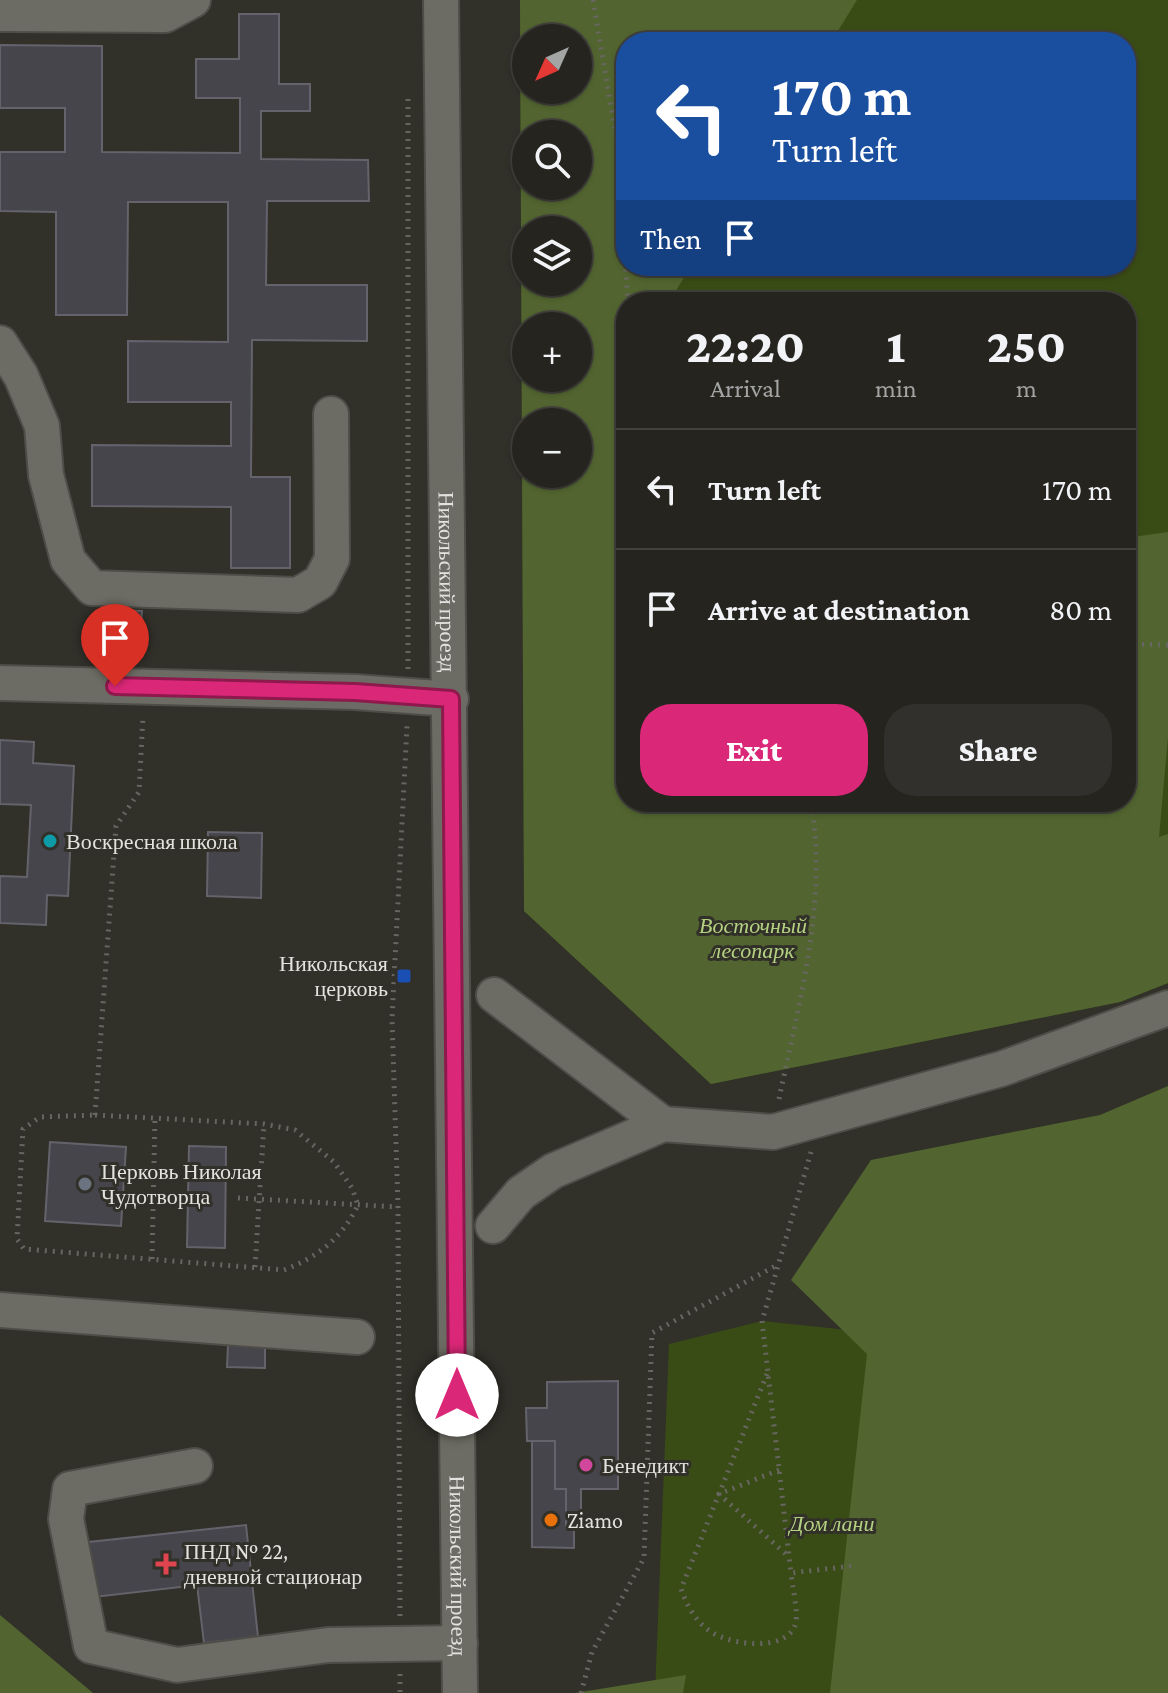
<!DOCTYPE html>
<html lang="en">
<head>
<meta charset="utf-8">
<style>
  :root { --surface:#25241f; --page:#31302c; --text:#f1f3f6; --muted:#a3a4a4; --line:#42413d; --accent:#db2777 }
  body { margin:0; font-family:"Crimson Pro",serif; background:var(--page); color:var(--text); height:100vh; display:flex; flex-direction:column; font-size:30px; white-space:nowrap }
  * { box-sizing:border-box; margin:0 }
  p { font-size:26px; color:var(--muted) }
  .icon { flex:none; width:44px; height:44px; fill:none; stroke:currentColor; stroke-width:2; stroke-linecap:round; stroke-linejoin:round }
  .map { position:relative; flex:1; overflow:hidden }
  .panel { position:absolute; left:616px; top:292px; width:520px; height:520px; display:flex; flex-direction:column; background:var(--surface); border-radius:32px; box-shadow:0 2px 6px #0004,0 0 0 2px var(--line) }
  .panel>* { flex:none }
  .guide { position:absolute; left:616px; top:32px; width:520px; height:244px; border-radius:32px; box-shadow:0 2px 6px #0004,0 0 0 2px var(--line); background:#1a4fa0; color:#fff; overflow:hidden }
  .needle { width:52px; rotate:225deg }
  .controls { position:absolute; left:512px; top:24px; display:grid; gap:16px }
  .controls a { display:grid; place-items:center; width:80px; height:80px; border-radius:50%; background:var(--surface); box-shadow:0 2px 6px #0004,0 0 0 2px var(--line); font-size:40px }
  .pin { position:absolute; display:grid; place-items:center; width:68px; height:68px; color:#fff; margin:-82px -34px; border-radius:50% 50% 50% 0; rotate:-45deg; box-shadow:0 0 8px #0007 }
  .pin .icon { rotate:45deg }
  .me { position:absolute; width:88px; margin:-44px; rotate:0deg; stroke-linejoin:round; filter:drop-shadow(0 0 6px #0008) }
  .turn { display:flex; align-items:center; gap:28px; height:168px; padding:0 24px; font-size:36px }
  .turn .icon { width:104px; height:104px; stroke-width:2.5 }
  .turn b { display:block; font-size:56px; line-height:68px }
  .then { display:flex; align-items:center; height:76px; padding:0 24px; background:#0003; gap:16px; font-size:30px }
  .eta { display:flex; justify-content:space-evenly; align-items:center; height:136px; text-align:center }
  .eta b { font-size:48px; font-weight:800; line-height:56px }
  .action { display:flex; gap:16px; margin-top:auto; padding:16px 24px }
  .action a { flex:1; height:92px; border-radius:32px; background:var(--accent); color:#fff; font-size:32px; font-weight:800; line-height:92px; text-align:center }
  .action a+a { background:var(--page); color:var(--text) }
  ul { padding:0; list-style:none }
  li { display:flex; align-items:center; gap:24px; height:120px; padding:0 24px; border-top:2px solid var(--line) }
  li div { flex:1 }
  li b { display:block; font-size:30px }
  li em { font-style:normal }
  .map>svg:first-child { display:block }
  .green { fill:#3a4c16; fill-rule:evenodd }
  .forest { fill:#526530; fill-rule:evenodd }
  .building { fill:#46454c; stroke:#64636b; stroke-width:2 }
  .lines { fill:none; stroke-linecap:round; stroke-linejoin:round }
  .minor-casing { stroke:#4e4d47; stroke-width:38 }
  .path { stroke:#676660; stroke-width:5; stroke-dasharray:2 6; stroke-linecap:butt }
  .minor { stroke:#6d6c64; stroke-width:34 }
  .route-casing { stroke:#8e194d; stroke-width:20 }
  .route { stroke:#db2777; stroke-width:14 }
  .culture-dot { fill:#0f9aa8; stroke:#313029; stroke-width:3 }
  .transit-dot { fill:#1a4fb4; stroke:#313029; stroke-width:3 }
  .worship-dot { fill:#6b7280; stroke:#313029; stroke-width:3 }
  .hotel-dot { fill:#d1479c; stroke:#313029; stroke-width:3 }
  .food-dot { fill:#e8710a; stroke:#313029; stroke-width:3 }
  .health-dot { fill:#e0444e; stroke:#313029; stroke-width:3 }
  .labels { text-anchor:middle; stroke-width:6; stroke-linejoin:round; paint-order:stroke }
  .street-label { font-size:22px; fill:#e3e2de; stroke:#313029 }
  .poi-label { font-size:22px; fill:#e3e2de; stroke:#313029; text-anchor:start }
  .park-label { font-size:22px; font-style:italic; fill:#b4d281; stroke:#313029 }
</style>
</head>
<body>
<div class="map">
<svg width="1168" height="1693" viewBox="0 0 1168 1693">
  <rect width="100%" height="100%" fill="#313029"/>
  <g class="green">
    <path d="M520,0H1168V983L1120,1002L711,1084L524,911ZM526,38H578V90H526ZM626,42H1126V266H626ZM526,134H578V186H526ZM526,230H578V282H526ZM626,302H1126V802H626ZM526,326H578V378H526ZM526,422H578V474H526Z"/>
    <polygon points="762,1321 981,1344 1022,1693 655,1693 669,1344"/>
  </g>
  <g class="forest">
    <path d="M520,0H857L831,42H626V266H691L669,302H626V802H1126V538L1168,532V737L1159,837L1168,834V983L1120,1002L711,1084L524,911ZM526,38H578V90H526ZM526,134H578V186H526ZM526,230H578V282H526ZM526,326H578V378H526ZM526,422H578V474H526Z"/>
    <polygon points="1168,1086 1168,1693 830,1693 867,1354 791,1280 871,1160 1100,1115"/>
    <polygon points="0,1615 93,1693 0,1693"/>
    <polygon points="686,1675 683,1693 575,1693"/>
  </g>
  <g class="building">
    <polygon points="239,14 279,14 279,84 310,84 310,111 261,111 261,159 368,160 369,201 267,201 266,285 367,285 367,341 252,340 251,477 290,477 290,568 231,568 231,507 92,506 92,445 231,446 231,402 128,402 128,341 228,342 228,202 128,202 127,315 56,315 56,212 0,211 0,152 65,152 65,108 0,108 0,45 102,46 102,152 240,153 240,98 196,98 196,59 239,59"/>
    <polygon points="116,610 142,611 139,650 125,649 126,639 114,638"/>
    <polygon points="0,740 34,742 33,763 74,766 68,896 47,895 46,925 0,923 0,876 27,877 31,805 0,804"/>
    <polygon points="208,832 262,833 261,898 207,896"/>
    <polygon points="50,1142 126,1147 121,1226 45,1221"/>
    <polygon points="189,1146 226,1147 225,1248 187,1247"/>
    <polygon points="228,1344 265,1345 265,1368 227,1367"/>
    <polygon points="618,1381 618,1489 581,1489 581,1528 566,1528 566,1489 555,1489 555,1441 527,1441 526,1408 547,1408 547,1382"/>
    <polygon points="532,1441 555,1441 555,1489 566,1489 566,1528 574,1528 574,1548 532,1547"/>
    <polygon points="246,1525 258,1637 204,1643 197,1585 86,1598 80,1543"/>
  </g>
  <g class="lines">
    <g class="minor-casing">
      <g id="minor">
        <path id="s1" d="M441,0L460,1693"/>
        <polyline points="0,14 165,15 193,0"/>
        <polyline points="0,343 21,376 42,426 46,475 68,560 92,588 298,595 320,582 332,559 331,414"/>
        <polyline points="0,683 355,692 451,699"/>
        <polyline points="494,995 663,1124"/>
        <polyline points="493,1226 521,1193 553,1171 663,1124 773,1132 1001,1069 1168,1008"/>
        <polyline points="0,1310 357,1337"/>
        <polyline points="195,1466 70,1489 66,1519 91,1646 177,1665 328,1645 460,1643"/>
      </g>
    </g>
    <g class="path">
      <polyline points="593,0 618,148 628,302"/>
      <polyline points="408,99 408,669"/>
      <polyline points="1126,644 1168,645"/>
      <path d="M779,1099C799,1003 828,900 811,802"/>
      <path d="M95,1115L264,1124L295,1130L334,1162L352,1188L358,1205C342,1238 318,1257 284,1270L24,1249L17,1239L23,1129L40,1117Z"/>
      <polyline points="95,1115 116,826 139,792 143,716"/>
      <polyline points="811,1152 762,1321 791,1573 852,1566"/>
      <polyline points="238,1198 398,1207"/>
      <polyline points="152,1259 155,1117"/>
      <polyline points="255,1267 264,1124"/>
      <path d="M767,1374L681,1589C687,1606 697,1624 713,1633C732,1645 789,1653 796,1622C798,1611 792,1585 791,1573"/>
      <polyline points="779,1470 719,1494 788,1556"/>
      <polyline points="400,1616 398,1207 392,1019 407,726"/>
      <polyline points="400,1674 400,1693"/>
      <polyline points="581,1693 592,1652 644,1558 652,1333 779,1264"/>
    </g>
    <use href="#minor" class="minor"/>
  </g>
  <g class="lines">
    <g class="route-casing">
      <polyline id="route" points="115,686 355,692 451,699 457,1395"/>
    </g>
    <use href="#route" class="route"/>
  </g>
  <circle class="culture-dot" cx="50" cy="841" r="8"/>
  <rect class="transit-dot" x="396" y="968" width="16" height="16" rx="4"/>
  <circle class="worship-dot" cx="85" cy="1184" r="8"/>
  <circle class="hotel-dot" cx="586" cy="1465" r="8"/>
  <circle class="food-dot" cx="551" cy="1520" r="8"/>
  <path class="health-dot" d="M162 1552h8v8h8v8h-8v8h-8v-8h-8v-8h8z"/>
  <g class="labels">
    <g class="street-label">
      <text dy="8" stroke="none"><textPath href="#s1" startOffset="582">Никольский проезд</textPath></text>
      <text dy="8" stroke="none"><textPath href="#s1" startOffset="1566">Никольский проезд</textPath></text>
    </g>
    <g class="poi-label">
      <text x="66" y="849">Воскресная школа</text>
      <text x="388" y="971" text-anchor="end">Никольская<tspan x="388" dy="25">церковь</tspan></text>
      <text x="101" y="1179">Церковь Николая<tspan x="101" dy="25">Чудотворца</tspan></text>
      <text x="602" y="1473">Бенедикт</text>
      <text x="567" y="1528">Ziamo</text>
      <text x="184" y="1559">ПНД № 22,<tspan x="184" dy="25">дневной стационар</tspan></text>
    </g>
    <g class="park-label">
      <text x="753" y="933">Восточный<tspan x="753" dy="25">лесопарк</tspan></text>
      <text x="832" y="1531">Дом лани</text>
    </g>
  </g>
</svg>
<div class="controls">
<a><svg class="needle" viewBox="-14 -14 28 28"><path d="M0-13l5 13h-10z" fill="#e53935"/><path d="M0 13l5-13h-10z" fill="#a3a4a4"/></svg></a>
<a><svg class="icon" aria-label="search" viewBox="0 0 24 24"><circle cx="10" cy="10" r="6"/><path d="M15 15l6 6"/></svg></a>
<a><svg class="icon" aria-label="layers" viewBox="0 0 24 24"><path d="M12 4l9 5-9 5-9-5zM3 14l9 5 9-5"/></svg></a>
<a>+</a>
<a>−</a>
</div>
<div class="pin" style="left:115px;top:686px;background:#d93025"><svg class="icon" aria-label="arrive" viewBox="0 0 24 24"><path d="M6 21V4h12l-3 4 3 4H6"/></svg></div>
<svg class="me" style="left:457px;top:1395px" viewBox="-20 -20 40 40"><circle r="19" fill="#fff"/><path d="M0-13L10 11 0 6-10 11z" fill="#db2777"/></svg>
<div class="guide">
<div class="turn"><svg class="icon" aria-label="left" viewBox="0 0 24 24"><path d="M17 20v-9H6M10 6l-5 5 5 5"/></svg><div><b>170 m</b>Turn left</div></div>
<div class="then">Then<svg class="icon" aria-label="arrive" viewBox="0 0 24 24"><path d="M6 21V4h12l-3 4 3 4H6"/></svg></div>
</div>
<section class="panel">
<div class="eta">
<div><b>22:20</b><p>Arrival</p></div>
<div><b>1</b><p>min</p></div>
<div><b>250</b><p>m</p></div>
</div>
<ul>
<li><svg class="icon" aria-label="left" viewBox="0 0 24 24"><path d="M17 20v-9H6M10 6l-5 5 5 5"/></svg><div><b>Turn left</b></div><em>170 m</em></li>
<li><svg class="icon" aria-label="arrive" viewBox="0 0 24 24"><path d="M6 21V4h12l-3 4 3 4H6"/></svg><div><b>Arrive at destination</b></div><em>80 m</em></li>
</ul>
<div class="action"><a>Exit</a><a>Share</a></div>
</section>
</div>
</body>
</html>
